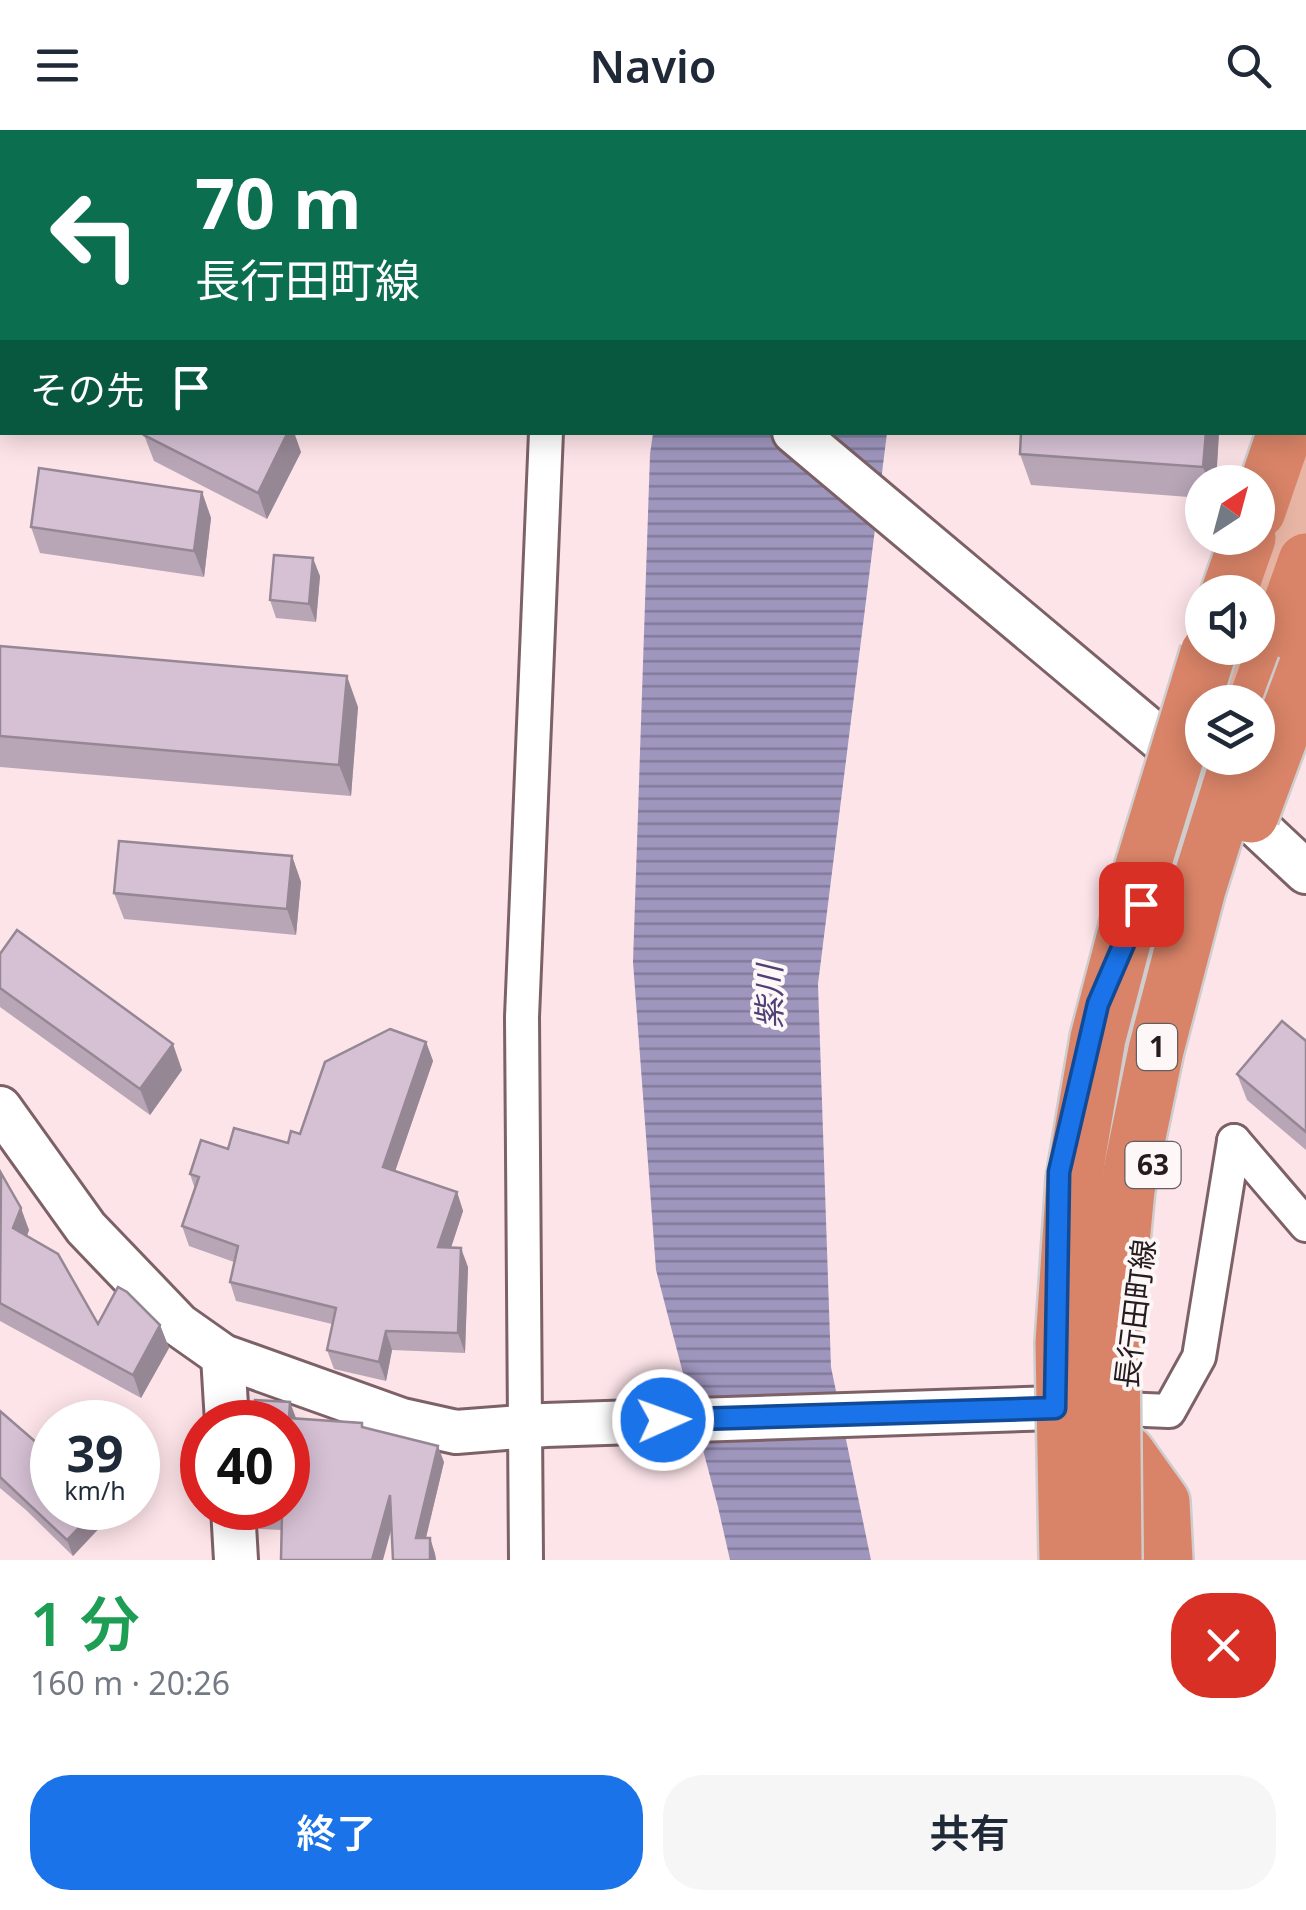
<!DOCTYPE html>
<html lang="ja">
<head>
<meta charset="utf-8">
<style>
  :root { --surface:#fff; --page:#f6f6f7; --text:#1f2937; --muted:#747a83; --accent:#1a73e8 }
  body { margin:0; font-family:"Noto Sans","Noto Sans JP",sans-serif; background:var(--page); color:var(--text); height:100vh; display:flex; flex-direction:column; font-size:38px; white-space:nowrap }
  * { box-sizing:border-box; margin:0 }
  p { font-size:32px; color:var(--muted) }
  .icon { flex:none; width:55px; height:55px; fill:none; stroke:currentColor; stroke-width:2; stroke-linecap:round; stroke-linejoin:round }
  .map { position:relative; height:1430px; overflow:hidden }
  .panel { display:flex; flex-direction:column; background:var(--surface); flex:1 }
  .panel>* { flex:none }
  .banner { position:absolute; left:0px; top:0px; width:1308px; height:305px; box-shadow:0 5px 25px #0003; background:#0b6e4f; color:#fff; overflow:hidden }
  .needle { width:65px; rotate:36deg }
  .tools { position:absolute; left:1185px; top:335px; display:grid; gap:20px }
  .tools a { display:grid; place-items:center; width:90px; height:90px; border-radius:50%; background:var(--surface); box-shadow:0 5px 25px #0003; font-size:50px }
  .speed { position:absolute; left:30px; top:1270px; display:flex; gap:20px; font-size:50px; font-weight:700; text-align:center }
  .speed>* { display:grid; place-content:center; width:130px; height:130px; border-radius:50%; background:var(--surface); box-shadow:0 5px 25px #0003; line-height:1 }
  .speed small { font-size:25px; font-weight:400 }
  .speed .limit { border:15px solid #d22; background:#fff; color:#111 }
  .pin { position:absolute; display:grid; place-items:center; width:85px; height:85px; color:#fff; margin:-42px; border-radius:20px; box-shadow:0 5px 15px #0006 }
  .me { position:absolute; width:110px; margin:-55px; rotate:88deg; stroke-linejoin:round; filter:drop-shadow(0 0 8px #0008) }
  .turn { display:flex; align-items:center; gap:35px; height:210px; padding:0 30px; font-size:45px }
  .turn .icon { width:130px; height:130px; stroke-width:2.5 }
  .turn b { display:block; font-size:70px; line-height:85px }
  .then { display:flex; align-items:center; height:95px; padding:0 30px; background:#0003; gap:20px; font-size:38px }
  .round { display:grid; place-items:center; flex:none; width:105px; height:105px; border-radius:40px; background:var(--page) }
  .headline { display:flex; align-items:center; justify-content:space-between; height:170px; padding:0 30px }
  h1 { font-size:60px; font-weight:600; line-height:75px; color:#1e9e55 }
  .button { display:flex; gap:20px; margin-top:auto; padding:20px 30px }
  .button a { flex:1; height:115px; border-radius:40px; background:var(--accent); color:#fff; font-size:40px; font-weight:600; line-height:115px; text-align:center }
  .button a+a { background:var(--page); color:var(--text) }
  header { display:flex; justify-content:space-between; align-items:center; height:130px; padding:0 30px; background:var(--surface); font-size:45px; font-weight:600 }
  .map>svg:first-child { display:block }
  .forest { fill:url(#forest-firs) }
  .water { fill:url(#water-rules) }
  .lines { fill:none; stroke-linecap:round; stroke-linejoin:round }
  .minor-casing { stroke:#7c6167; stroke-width:38 }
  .tertiary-casing { stroke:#7c6167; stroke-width:48 }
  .primary-casing { stroke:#cfcdce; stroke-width:58 }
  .motorway-casing { stroke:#cfcdce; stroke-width:60 }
  .minor { stroke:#fff; stroke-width:32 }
  .tertiary { stroke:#fff; stroke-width:42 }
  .primary { stroke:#e8b5a4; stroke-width:52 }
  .motorway { stroke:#d98468; stroke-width:55 }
  .motorway-bridge-casing { stroke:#cfcdce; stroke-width:60; stroke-linecap:butt }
  .motorway-bridge { stroke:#d98468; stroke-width:55 }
  .wall { fill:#b8a6b6 }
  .shaded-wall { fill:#968794 }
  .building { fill:#d6c1d4; stroke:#968794; stroke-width:2.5 }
  .route-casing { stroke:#114b97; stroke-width:25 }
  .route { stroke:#1a73e8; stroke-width:18 }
  .labels { text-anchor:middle; stroke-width:8; stroke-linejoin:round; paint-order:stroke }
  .shield { fill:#fdf7f8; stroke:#665d5f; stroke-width:2.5 }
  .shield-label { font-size:28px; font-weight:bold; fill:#261b1e }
  .street-label { font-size:30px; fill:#261b1e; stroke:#fdf7f8 }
  .water-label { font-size:32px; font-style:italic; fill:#4f4076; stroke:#fdf7f8 }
</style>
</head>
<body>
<header><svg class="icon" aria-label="menu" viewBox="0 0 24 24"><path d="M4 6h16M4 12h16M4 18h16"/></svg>Navio<svg class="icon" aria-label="search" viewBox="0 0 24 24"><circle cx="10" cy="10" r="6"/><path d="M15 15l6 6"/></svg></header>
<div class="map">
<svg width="1306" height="1430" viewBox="0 0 1306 1430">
  <defs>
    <pattern id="forest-firs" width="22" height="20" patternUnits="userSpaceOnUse" patternTransform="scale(2.5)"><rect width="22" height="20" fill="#eed4b4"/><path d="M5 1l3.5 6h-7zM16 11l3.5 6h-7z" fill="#ccb59a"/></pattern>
    <pattern id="water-rules" width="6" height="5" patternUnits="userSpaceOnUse" patternTransform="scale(2.5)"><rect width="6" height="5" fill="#9f96be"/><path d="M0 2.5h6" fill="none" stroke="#817a9a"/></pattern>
  </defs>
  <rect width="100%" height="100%" fill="#fde4e9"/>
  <polygon class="forest" points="0,0 278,0 277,2 2,2 2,89 0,89"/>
  <polygon class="water" points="653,303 887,303 818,854 831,1237 871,1430 730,1430 718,1377 656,1140 633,832 650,324"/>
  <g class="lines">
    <g class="minor-casing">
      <g id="minor">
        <polyline points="321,2 322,0"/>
        <polyline points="566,2 567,0"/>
        <polyline points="0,149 2,150"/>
        <polyline points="1234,1011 1306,1095"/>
        <polyline points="1099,1278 1169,1281 1199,1227 1234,1011"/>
        <polyline points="526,1430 522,887 546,302"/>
      </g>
    </g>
    <g class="tertiary-casing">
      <g id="tertiary">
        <polyline points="443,0 445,2"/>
        <polyline points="794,302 1198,641 1306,742"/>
        <polyline points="0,978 86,1098 179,1195 223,1226 402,1290 456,1302 545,1295 1055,1278"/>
        <polyline points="223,1226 227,1292"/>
        <polyline points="233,1378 236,1430"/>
      </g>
    </g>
    <g class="primary-casing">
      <g id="primary">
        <polyline points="1258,479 1306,347"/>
        <polyline points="1223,572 1244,518"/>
        <polyline points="1186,749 1198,641"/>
      </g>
    </g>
    <g class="motorway-casing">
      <g id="motorway">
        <polyline points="1305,144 1306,140"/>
        <polyline points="1305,245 1306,242"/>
        <polyline points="1258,381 1285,302"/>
        <polyline points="1229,462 1248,408"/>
        <polyline points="1256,572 1306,431"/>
        <polyline points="1127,1323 1162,1372 1165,1430"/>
      </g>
    </g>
    <use href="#minor" class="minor"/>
    <use href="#tertiary" class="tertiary"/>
    <use href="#primary" class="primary"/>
    <use href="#motorway" class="motorway"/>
    <g class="motorway-bridge-casing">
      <g id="motorway-bridge">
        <polyline points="1251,685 1306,537"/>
        <polyline points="1067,1430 1063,1213 1074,1049 1098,908 1142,739 1208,523"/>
        <polyline points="1114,1430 1112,1214 1127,1060 1156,920 1198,759 1239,628"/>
      </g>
    </g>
    <use href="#motorway-bridge" class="motorway-bridge"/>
  </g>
  <g class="wall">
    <polygon points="1021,302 1219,302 1216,352 1202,352 1202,368 1031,355 1020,324"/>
    <polygon points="144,305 301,322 267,389 154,331"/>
    <polygon points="202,362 211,388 204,447 40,423 31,397"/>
    <polygon points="320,446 316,492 276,488 270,470"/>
    <polygon points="0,516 358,577 351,666 0,637"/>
    <polygon points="292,726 301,752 296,805 124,789 114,763"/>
    <polygon points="0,824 182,940 150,985 0,877"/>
    <polygon points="1306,911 1306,1020 1247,970 1237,944"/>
    <polygon points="426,912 433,931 395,1041 457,1062 463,1081 451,1117 468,1137 465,1223 392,1220 386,1251 334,1239 327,1220 332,1194 236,1171 230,1152 234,1132 189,1116 182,1096 195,1059 190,1044 228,1019 288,1013"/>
    <polygon points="0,1044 29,1100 27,1106 98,1194 160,1195 169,1218 141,1268 0,1191"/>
    <polygon points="0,1281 109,1385 104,1389 105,1392 73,1426 26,1380 0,1358"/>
    <polygon points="296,1289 362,1293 364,1298 444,1332 426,1408 430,1408 435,1424 436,1430 393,1430 392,1398 282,1400 259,1399 253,1382"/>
  </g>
  <g class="shaded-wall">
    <rect x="1266" y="0" width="16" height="2"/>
    <polygon points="288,302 294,302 301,322 267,389 258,363"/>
    <polygon points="1206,302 1219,302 1216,352 1209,352 1203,337"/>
    <polygon points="202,362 211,388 204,447 194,421"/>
    <polygon points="313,428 320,446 316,492 309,474"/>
    <polygon points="347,546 358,577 351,666 339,635"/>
    <polygon points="292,726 301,752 296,805 287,779"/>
    <polygon points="426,912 433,931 390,1056 383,1037"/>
    <polygon points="173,914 182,940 150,985 140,959"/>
    <polygon points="457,1062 463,1081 445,1136 438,1117"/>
    <polygon points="21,1078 29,1100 21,1121 13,1098"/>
    <polygon points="461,1118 468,1137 465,1223 458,1203"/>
    <polygon points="160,1195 169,1218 141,1268 133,1245"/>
    <polygon points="386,1201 392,1220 386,1251 379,1232"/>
    <polygon points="290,1272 296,1288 295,1305 289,1288"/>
    <polygon points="438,1316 444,1332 422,1424 416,1408"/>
    <polygon points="390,1365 396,1382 383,1430 372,1430"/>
    <polygon points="98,1378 106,1378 109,1385 104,1389 105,1392 73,1426 67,1410"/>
    <polygon points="430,1408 435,1424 436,1430 430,1430"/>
  </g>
  <g class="building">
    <polygon points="1131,0 1266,0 1266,2 1241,2 1227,0 1226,2 1131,2"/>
    <polygon points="145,302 288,302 258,363 144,305"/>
    <polygon points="1021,302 1206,302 1203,337 1020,324"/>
    <polygon points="39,338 202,362 194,421 31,397"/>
    <polygon points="274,425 313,428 309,474 270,470"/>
    <polygon points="0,516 347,546 339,635 0,606"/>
    <polygon points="119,711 292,726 287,779 114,763"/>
    <polygon points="17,800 173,914 140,959 0,858 0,824"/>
    <polygon points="1282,891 1306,911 1306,1002 1237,944"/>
    <polygon points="390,899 426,912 383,1037 457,1062 438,1117 461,1118 458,1203 386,1201 379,1232 327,1220 336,1178 230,1152 238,1116 182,1096 199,1047 190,1044 201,1010 228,1019 234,998 288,1013 291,1001 300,1004 325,932"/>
    <polygon points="1,1043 21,1078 13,1098 58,1124 98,1194 118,1157 127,1162 160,1195 133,1245 0,1173"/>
    <polygon points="255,1270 290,1272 289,1288 362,1293 362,1297 438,1316 416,1408 430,1408 430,1430 393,1430 390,1365 372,1430 281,1430 282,1384 253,1382 253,1378 288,1378 288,1292 254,1292"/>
    <polygon points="0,1281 52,1326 52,1378 98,1378 67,1410 0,1347"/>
  </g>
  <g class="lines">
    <g class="route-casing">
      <polyline id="route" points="663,1290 1055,1278 1059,1042 1098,874 1141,774"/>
    </g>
    <use href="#route" class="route"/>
  </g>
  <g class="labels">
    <g class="shield">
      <rect x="1137" y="894" width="40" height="46" rx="8"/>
      <rect x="1125.5" y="1012" width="55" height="46" rx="8"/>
    </g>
    <g class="shield-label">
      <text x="1157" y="927">1</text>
      <text x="1153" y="1045">63</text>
    </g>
    <g class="street-label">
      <text transform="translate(1136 1184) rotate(-83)" y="10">長行田町線</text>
    </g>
    <g class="water-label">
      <text transform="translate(770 867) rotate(-90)" y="11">紫川</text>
    </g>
  </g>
</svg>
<div class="tools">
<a><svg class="needle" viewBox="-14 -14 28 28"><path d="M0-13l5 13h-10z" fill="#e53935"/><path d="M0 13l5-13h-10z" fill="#747a83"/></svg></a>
<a><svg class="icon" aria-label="sound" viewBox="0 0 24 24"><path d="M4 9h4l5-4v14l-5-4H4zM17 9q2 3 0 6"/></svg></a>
<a><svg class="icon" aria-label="layers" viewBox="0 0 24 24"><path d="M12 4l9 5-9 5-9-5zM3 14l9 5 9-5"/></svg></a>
</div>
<div class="speed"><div>39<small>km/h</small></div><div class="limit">40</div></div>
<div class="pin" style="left:1141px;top:774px;background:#d93025"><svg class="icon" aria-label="arrive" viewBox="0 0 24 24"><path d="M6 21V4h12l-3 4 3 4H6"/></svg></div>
<svg class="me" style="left:663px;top:1290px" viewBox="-20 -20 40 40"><circle r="17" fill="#1a73e8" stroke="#fff" stroke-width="3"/><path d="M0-11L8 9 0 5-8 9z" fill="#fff"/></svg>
<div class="banner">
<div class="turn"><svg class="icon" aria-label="left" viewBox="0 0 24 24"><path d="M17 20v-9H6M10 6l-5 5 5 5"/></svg><div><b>70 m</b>長行田町線</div></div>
<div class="then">その先<svg class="icon" aria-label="arrive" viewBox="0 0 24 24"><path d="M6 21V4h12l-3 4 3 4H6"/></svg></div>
</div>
</div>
<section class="panel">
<div class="headline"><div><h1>1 分</h1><p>160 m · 20:26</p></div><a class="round" style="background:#d93025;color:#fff"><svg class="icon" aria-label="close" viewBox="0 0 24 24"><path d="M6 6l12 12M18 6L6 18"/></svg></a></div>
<div class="button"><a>終了</a><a>共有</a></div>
</section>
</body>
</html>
